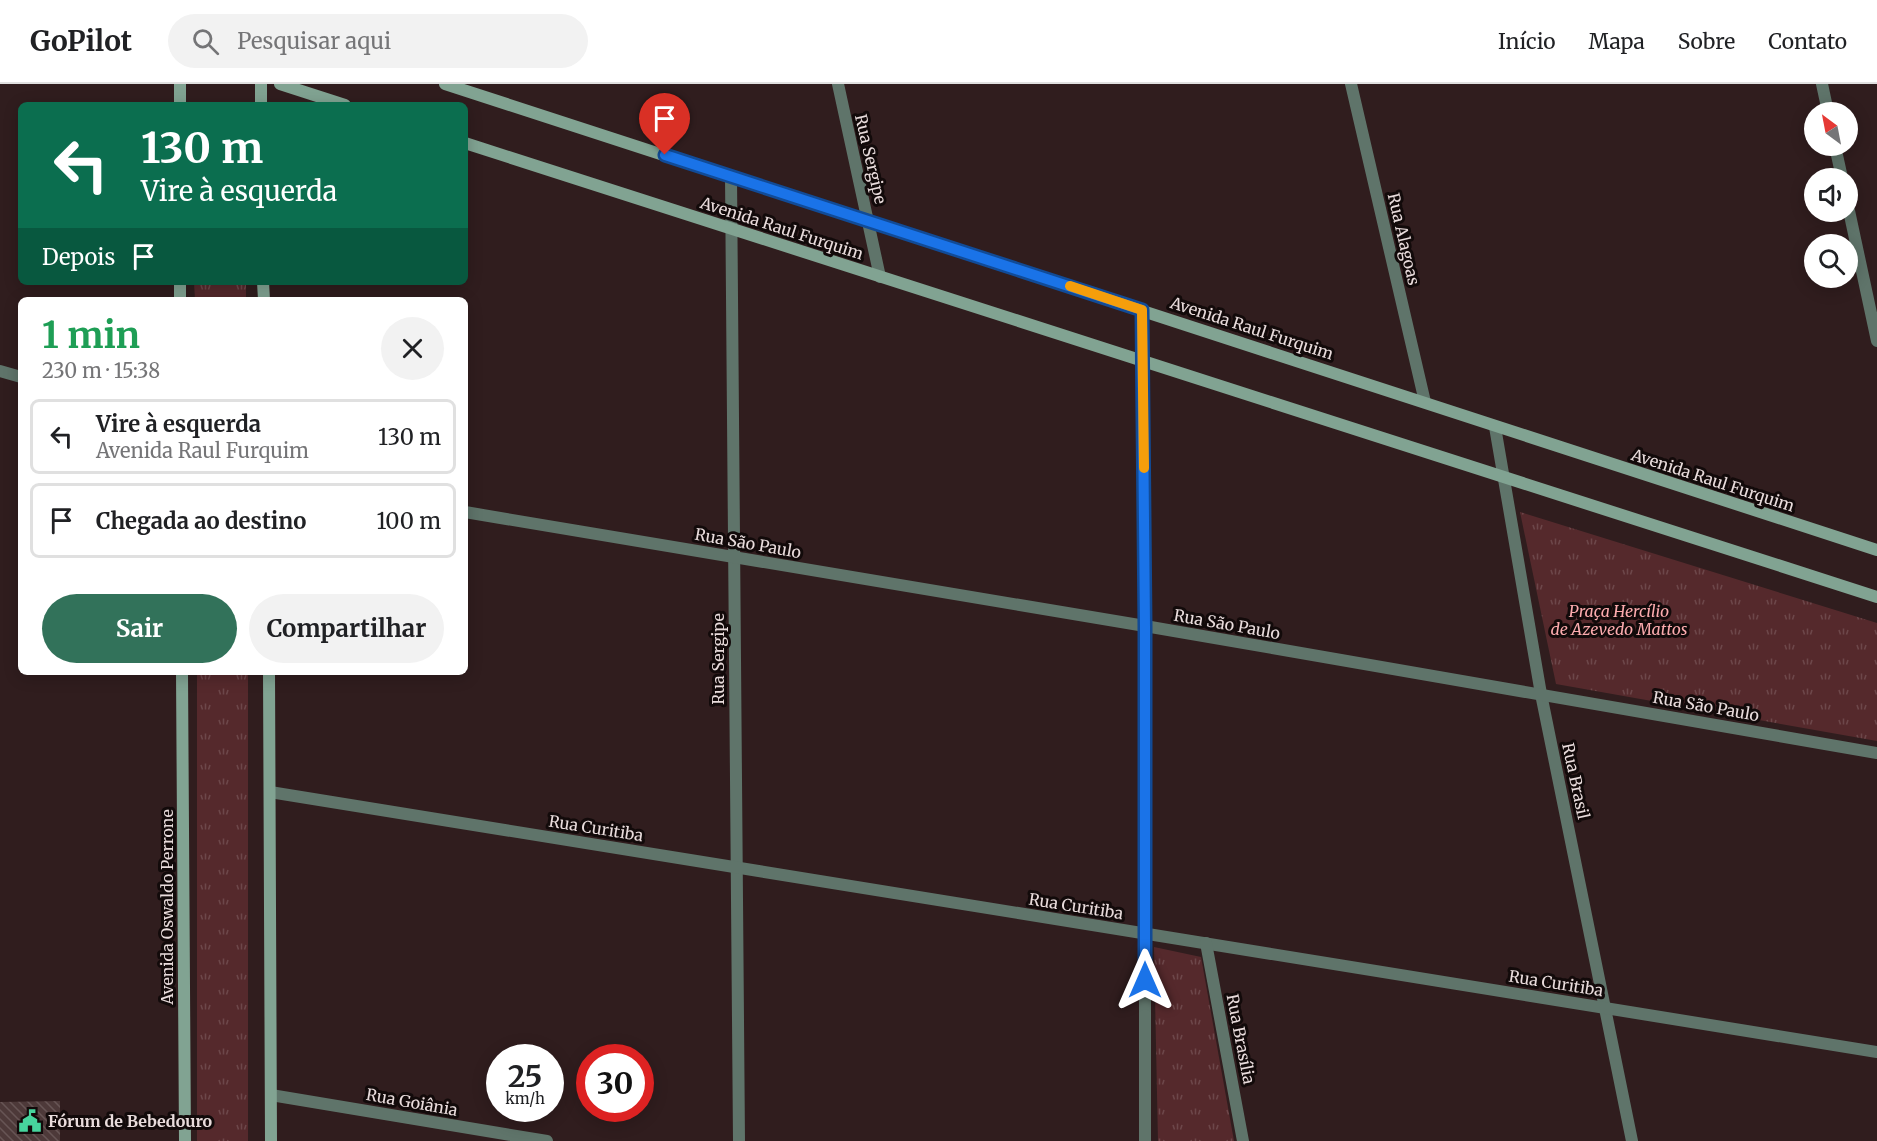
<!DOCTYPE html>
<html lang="pt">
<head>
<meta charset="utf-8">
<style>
  :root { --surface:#fff; --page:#f2f2f2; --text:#202124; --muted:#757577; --line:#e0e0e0; --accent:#32725a }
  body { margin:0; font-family:Merriweather,serif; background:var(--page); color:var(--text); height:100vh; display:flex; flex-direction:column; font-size:22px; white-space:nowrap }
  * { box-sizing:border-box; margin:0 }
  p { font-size:20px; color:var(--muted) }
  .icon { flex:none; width:33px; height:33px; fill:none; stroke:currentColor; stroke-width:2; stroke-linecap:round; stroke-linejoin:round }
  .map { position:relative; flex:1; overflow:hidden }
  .side { position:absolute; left:18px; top:213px; width:450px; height:378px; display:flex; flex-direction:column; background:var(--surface); border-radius:9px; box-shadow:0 3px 15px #0003 }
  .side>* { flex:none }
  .guide { position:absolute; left:18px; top:18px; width:450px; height:183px; border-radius:9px; box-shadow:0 3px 15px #0003; background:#0b6e4f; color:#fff; overflow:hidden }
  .needle { width:39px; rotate:328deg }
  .fabs { position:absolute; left:1804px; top:18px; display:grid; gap:12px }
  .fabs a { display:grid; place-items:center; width:54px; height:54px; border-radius:50%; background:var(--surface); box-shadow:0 3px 15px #0003; font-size:30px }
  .speed { position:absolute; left:486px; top:960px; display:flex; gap:12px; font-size:30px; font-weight:700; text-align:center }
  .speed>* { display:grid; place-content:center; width:78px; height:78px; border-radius:50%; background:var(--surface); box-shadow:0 3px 15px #0003; line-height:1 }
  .speed small { font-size:15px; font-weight:400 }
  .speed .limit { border:9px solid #d22; background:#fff; color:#111 }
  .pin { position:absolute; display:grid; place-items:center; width:51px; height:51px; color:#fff; margin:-62px -26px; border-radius:50% 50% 50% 0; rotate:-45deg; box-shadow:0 0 6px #0007 }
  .pin .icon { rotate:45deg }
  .me { position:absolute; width:66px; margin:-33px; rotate:0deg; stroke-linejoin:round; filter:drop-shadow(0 0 4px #0008) }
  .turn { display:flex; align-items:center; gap:21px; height:126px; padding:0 24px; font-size:27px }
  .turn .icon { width:78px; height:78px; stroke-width:2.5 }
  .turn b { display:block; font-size:42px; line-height:51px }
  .then { display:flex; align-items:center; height:57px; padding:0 24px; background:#0003; gap:12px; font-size:22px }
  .round { display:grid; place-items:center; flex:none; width:63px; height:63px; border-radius:32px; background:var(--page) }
  .headline { display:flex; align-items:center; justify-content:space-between; height:102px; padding:0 24px }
  h1 { font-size:36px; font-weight:700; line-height:45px; color:#1e9e55 }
  .action { display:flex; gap:12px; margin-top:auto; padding:12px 24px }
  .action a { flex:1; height:69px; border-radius:36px; background:var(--accent); color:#fff; font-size:24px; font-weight:700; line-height:69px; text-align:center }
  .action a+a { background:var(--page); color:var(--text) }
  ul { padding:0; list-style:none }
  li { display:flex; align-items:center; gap:18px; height:75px; margin:0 12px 9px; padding:0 12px; border:3px solid var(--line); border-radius:9px }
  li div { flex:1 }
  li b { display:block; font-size:22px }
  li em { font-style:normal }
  header { display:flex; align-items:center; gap:36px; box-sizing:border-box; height:84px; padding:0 30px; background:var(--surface); border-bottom:2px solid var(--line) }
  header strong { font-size:28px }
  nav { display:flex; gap:33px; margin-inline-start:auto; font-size:21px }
  .search { width:420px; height:54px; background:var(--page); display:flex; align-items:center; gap:15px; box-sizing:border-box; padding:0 21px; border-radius:33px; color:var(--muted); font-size:22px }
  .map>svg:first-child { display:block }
  .park { fill:url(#park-tufts) }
  .building { fill:url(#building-back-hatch) }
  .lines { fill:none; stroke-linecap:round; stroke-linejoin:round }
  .street { stroke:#5f746a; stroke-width:12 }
  .secondary { stroke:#81a392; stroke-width:12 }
  .route-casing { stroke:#114b97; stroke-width:15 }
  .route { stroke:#1a73e8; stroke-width:10 }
  .slow { stroke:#f59e0b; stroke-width:10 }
  .labels { text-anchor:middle; stroke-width:6; stroke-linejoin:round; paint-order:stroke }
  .street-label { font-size:16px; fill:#e9dcdc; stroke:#120a0a }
  .park-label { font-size:16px; font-style:italic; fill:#fcabae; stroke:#120a0a }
  .poi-label { font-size:16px; font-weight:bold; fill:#e9dcdc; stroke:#120a0a; text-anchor:start }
</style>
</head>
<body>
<header>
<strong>GoPilot</strong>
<div class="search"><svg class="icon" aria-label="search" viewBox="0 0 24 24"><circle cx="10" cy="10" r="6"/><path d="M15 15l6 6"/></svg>Pesquisar aqui</div>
<nav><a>Início</a><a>Mapa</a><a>Sobre</a><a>Contato</a></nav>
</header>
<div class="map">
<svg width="1877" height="1057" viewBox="0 0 1877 1057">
  <defs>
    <pattern id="park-tufts" width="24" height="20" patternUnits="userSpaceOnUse" patternTransform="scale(1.5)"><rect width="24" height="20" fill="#55292c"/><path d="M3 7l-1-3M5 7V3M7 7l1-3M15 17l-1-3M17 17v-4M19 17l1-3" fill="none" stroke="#6d474a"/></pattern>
    <pattern id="building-back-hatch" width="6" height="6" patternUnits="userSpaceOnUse" patternTransform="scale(1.5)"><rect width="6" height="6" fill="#4d3939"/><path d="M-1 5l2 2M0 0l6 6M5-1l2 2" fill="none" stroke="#675555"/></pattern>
  </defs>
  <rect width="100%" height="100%" fill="#301d1e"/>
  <g class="park">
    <polygon points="194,198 246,198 246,216 195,216"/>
    <polygon points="1520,428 1877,539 1877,657 1556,600"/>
    <rect x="197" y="588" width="51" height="469"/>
    <polygon points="1154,863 1201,873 1234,1057 1158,1057"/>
  </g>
  <polygon class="building" points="60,1017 60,1057 0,1057 0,1018"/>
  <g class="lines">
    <g class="street">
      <polyline points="838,0 880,193"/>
      <polyline points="1351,0 1425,318"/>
      <polyline points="1822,0 1828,28"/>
      <polyline points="1835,62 1842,94"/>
      <polyline points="731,92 739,1057"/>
      <polyline points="1848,122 1877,257"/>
      <polyline points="1142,226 1145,542 1145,1057"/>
      <polyline points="0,287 21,293"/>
      <polyline points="1495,343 1541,610 1632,1057"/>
      <polyline points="465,428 1145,542 1877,669"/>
      <polyline points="270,708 1877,968"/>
      <polyline points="1206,859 1243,1057"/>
      <polyline points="271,1011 547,1057"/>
    </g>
    <g class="secondary">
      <polyline points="280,0 345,21"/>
      <polyline points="445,0 1877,466"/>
      <polyline points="180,21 180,0"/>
      <polyline points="261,21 261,0"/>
      <polyline points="465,59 1877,513"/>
      <polyline points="263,198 264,216"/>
      <polyline points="180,216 180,198"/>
      <polyline points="182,588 185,1057"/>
      <polyline points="269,588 271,1057"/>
    </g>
  </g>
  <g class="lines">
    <g class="route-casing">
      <polyline id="route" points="665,71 1142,226 1145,542 1145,896"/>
    </g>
    <use href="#route" class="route"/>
    <polyline class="slow" points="1070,202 1142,226 1144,384"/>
  </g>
  <defs>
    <g id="civic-bare" transform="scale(1.8)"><path d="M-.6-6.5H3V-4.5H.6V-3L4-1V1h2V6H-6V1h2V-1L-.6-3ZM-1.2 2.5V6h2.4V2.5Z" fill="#47d49d" stroke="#120a0a" stroke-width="2.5" paint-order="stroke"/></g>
  </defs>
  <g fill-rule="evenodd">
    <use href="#civic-bare" x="30" y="1037"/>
  </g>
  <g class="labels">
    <g class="street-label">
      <text transform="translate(871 75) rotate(77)" y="6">Rua Sergipe</text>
      <text transform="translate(782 144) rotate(18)" y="6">Avenida Raul Furquim</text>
      <text transform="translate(1404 155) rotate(77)" y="6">Rua Alagoas</text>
      <text transform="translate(1252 244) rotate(18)" y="6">Avenida Raul Furquim</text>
      <text transform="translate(1713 396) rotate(18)" y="6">Avenida Raul Furquim</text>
      <text transform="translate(748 459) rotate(10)" y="6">Rua São Paulo</text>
      <text transform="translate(1227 540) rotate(10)" y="6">Rua São Paulo</text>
      <text transform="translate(718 575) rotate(-90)" y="6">Rua Sergipe</text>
      <text transform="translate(1706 622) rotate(10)" y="6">Rua São Paulo</text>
      <text transform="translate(1576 697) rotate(78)" y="6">Rua Brasil</text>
      <text transform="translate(596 744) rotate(9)" y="6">Rua Curitiba</text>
      <text transform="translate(1076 822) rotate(9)" y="6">Rua Curitiba</text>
      <text transform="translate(167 823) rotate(-90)" y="6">Avenida Oswaldo Perrone</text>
      <text transform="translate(1556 899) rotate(9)" y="6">Rua Curitiba</text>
      <text transform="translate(1241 955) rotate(79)" y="6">Rua Brasília</text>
      <text transform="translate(412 1018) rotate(10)" y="6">Rua Goiânia</text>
    </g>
    <g class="park-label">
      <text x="1619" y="533">Praça Hercílio<tspan x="1619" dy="18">de Azevedo Mattos</tspan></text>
    </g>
    <g class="poi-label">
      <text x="48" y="1043">Fórum de Bebedouro</text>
    </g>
  </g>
</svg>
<div class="fabs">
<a><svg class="needle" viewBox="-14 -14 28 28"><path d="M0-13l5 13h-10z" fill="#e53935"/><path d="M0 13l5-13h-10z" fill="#757577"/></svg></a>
<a><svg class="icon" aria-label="sound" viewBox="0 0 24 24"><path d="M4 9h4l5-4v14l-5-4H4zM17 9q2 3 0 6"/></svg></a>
<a><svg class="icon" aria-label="search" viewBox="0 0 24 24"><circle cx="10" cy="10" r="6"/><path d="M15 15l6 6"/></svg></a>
</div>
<div class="speed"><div>25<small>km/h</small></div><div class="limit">30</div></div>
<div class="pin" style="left:665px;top:71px;background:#d93025"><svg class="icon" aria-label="arrive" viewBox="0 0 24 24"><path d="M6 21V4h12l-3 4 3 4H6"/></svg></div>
<svg class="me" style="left:1145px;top:896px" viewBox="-20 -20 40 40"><path d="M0-17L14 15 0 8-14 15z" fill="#1a73e8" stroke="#fff" stroke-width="4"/></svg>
<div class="guide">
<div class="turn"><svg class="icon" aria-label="left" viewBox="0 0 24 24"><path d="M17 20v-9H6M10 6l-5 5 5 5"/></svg><div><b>130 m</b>Vire à esquerda</div></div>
<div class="then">Depois<svg class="icon" aria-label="arrive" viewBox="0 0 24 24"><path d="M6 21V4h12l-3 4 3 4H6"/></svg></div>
</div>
<section class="side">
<div class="headline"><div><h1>1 min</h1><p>230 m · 15:38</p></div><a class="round"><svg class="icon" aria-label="close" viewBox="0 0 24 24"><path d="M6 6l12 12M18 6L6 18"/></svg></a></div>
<ul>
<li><svg class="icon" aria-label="left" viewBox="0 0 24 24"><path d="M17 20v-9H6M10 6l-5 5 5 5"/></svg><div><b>Vire à esquerda</b><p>Avenida Raul Furquim</p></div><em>130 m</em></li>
<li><svg class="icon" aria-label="arrive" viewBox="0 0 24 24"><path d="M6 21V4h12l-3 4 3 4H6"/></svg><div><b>Chegada ao destino</b></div><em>100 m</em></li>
</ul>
<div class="action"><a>Sair</a><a>Compartilhar</a></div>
</section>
</div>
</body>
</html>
